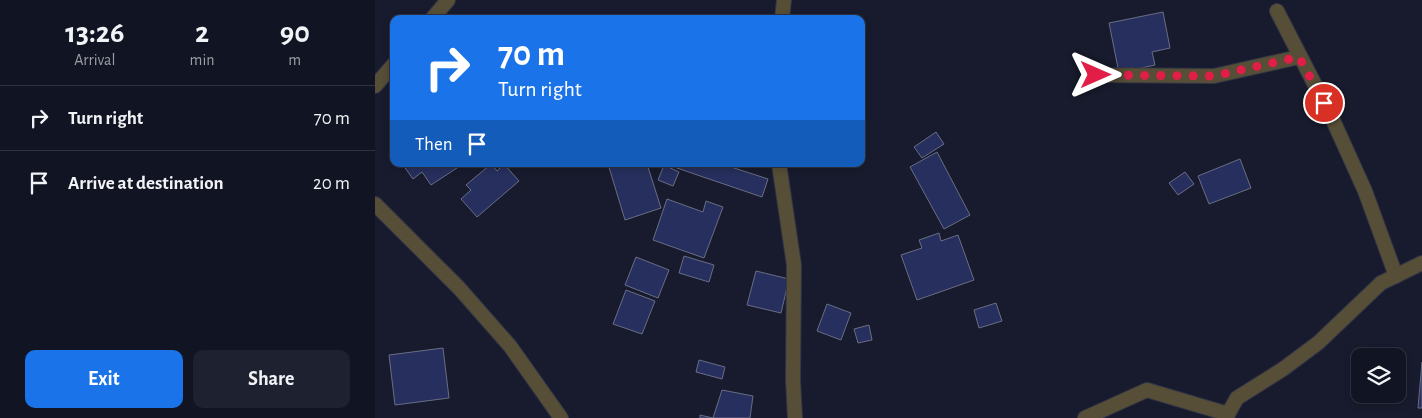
<!DOCTYPE html>
<html lang="en">
<head>
<meta charset="utf-8">
<style>
  :root { --surface:#111422; --page:#1e212f; --text:#f1f3f6; --muted:#9c9ea5; --line:#303340; --accent:#1a73e8 }
  body { margin:0; font-family:"Alegreya Sans",sans-serif; background:var(--page); color:var(--text); height:100vh; display:flex; flex-direction:column; font-size:19px; white-space:nowrap }
  * { box-sizing:border-box; margin:0 }
  p { font-size:16px; color:var(--muted) }
  .icon { flex:none; width:28px; height:28px; fill:none; stroke:currentColor; stroke-width:2; stroke-linecap:round; stroke-linejoin:round }
  .map { position:relative; flex:1; overflow:hidden }
  .panel { display:flex; flex-direction:column; background:var(--surface); width:375px }
  .panel>* { flex:none }
  .hud { position:absolute; left:15px; top:15px; width:475px; height:152px; border-radius:10px; box-shadow:0 2px 8px #0003,0 0 0 1px var(--line); background:#1a73e8; color:#fff; overflow:hidden }
  .controls { position:absolute; left:976px; top:348px; display:grid; gap:10px }
  .controls a { display:grid; place-items:center; width:55px; height:55px; border-radius:10px; background:var(--surface); box-shadow:0 2px 8px #0003,0 0 0 1px var(--line); font-size:25px }
  .pin { position:absolute; display:grid; place-items:center; width:42px; height:42px; color:#fff; margin:-21px; border:2px solid #fff; border-radius:50%; box-shadow:0 1px 5px #0007 }
  .me { position:absolute; width:55px; margin:-28px; rotate:90deg; stroke-linejoin:round; filter:drop-shadow(0 0 4px #0008) }
  .turn { display:flex; align-items:center; gap:18px; height:105px; padding:0 25px; font-size:22px }
  .turn .icon { width:65px; height:65px; stroke-width:2.5 }
  .turn b { display:block; font-size:35px; line-height:42px }
  .then { display:flex; align-items:center; height:48px; padding:0 25px; background:#0003; gap:10px; font-size:19px }
  .eta { display:flex; justify-content:space-evenly; align-items:center; height:85px; text-align:center }
  .eta b { font-size:30px; font-weight:700; line-height:35px }
  .action { display:flex; gap:10px; margin-top:auto; padding:10px 25px }
  .action a { flex:1; height:58px; border-radius:10px; background:var(--accent); color:#fff; font-size:20px; font-weight:700; line-height:58px; text-align:center }
  .action a+a { background:var(--page); color:var(--text) }
  ul { padding:0; list-style:none }
  li { display:flex; align-items:center; gap:15px; height:65px; padding:0 25px; border-top:1px solid var(--line) }
  li div { flex:1 }
  li b { display:block; font-size:19px }
  li em { font-style:normal }
  main { display:flex; flex:1; min-height:0 }
  .map>svg:first-child { display:block }
  .building { fill:#272f5e; stroke:#686e84 }
  .lines { fill:none; stroke-linecap:round; stroke-linejoin:round }
  .minor-casing { stroke:#323647; stroke-width:16 }
  .minor { stroke:#564e36; stroke-width:14 }
  .route { stroke:#e11d48; stroke-width:9; stroke-dasharray:0 16.2 }
</style>
</head>
<body>
<main>
<section class="panel">
<div class="eta">
<div><b>13:26</b><p>Arrival</p></div>
<div><b>2</b><p>min</p></div>
<div><b>90</b><p>m</p></div>
</div>
<ul>
<li><svg class="icon" aria-label="right" viewBox="0 0 24 24"><path d="M7 20v-9h11M14 6l5 5-5 5"/></svg><div><b>Turn right</b></div><em>70 m</em></li>
<li><svg class="icon" aria-label="arrive" viewBox="0 0 24 24"><path d="M6 21V4h12l-3 4 3 4H6"/></svg><div><b>Arrive at destination</b></div><em>20 m</em></li>
</ul>
<div class="action"><a>Exit</a><a>Share</a></div>
</section>
<div class="map">
<svg width="1047" height="418" viewBox="0 0 1047 418">
  <rect width="100%" height="100%" fill="#171b2d"/>
  <g class="building">
    <polygon points="788,12 795,48 777,52 780,65 744,73 734,23"/>
    <polygon points="561,132 569,144 547,158 539,147"/>
    <polygon points="562,152 595,215 569,229 535,167"/>
    <polygon points="865,159 876,188 834,204 823,176"/>
    <polygon points="30,164 88,164 56,185 47,172 38,179 28,165"/>
    <polygon points="116,164 122,171 129,164 144,181 102,217 86,199 96,190 91,185"/>
    <polygon points="233,164 272,164 286,208 250,220"/>
    <polygon points="297,164 347,164 393,179 387,197 296,166"/>
    <polygon points="289,165 304,172 298,186 283,180"/>
    <polygon points="810,172 819,184 803,195 794,183"/>
    <polygon points="292,199 328,212 331,201 348,207 329,258 278,240"/>
    <polygon points="564,233 566,241 583,235 599,280 542,300 526,255 547,248 544,240"/>
    <polygon points="309,256 339,265 334,282 304,273"/>
    <polygon points="261,257 294,270 283,298 250,285"/>
    <polygon points="381,271 414,279 406,313 372,305"/>
    <polygon points="251,290 280,301 267,334 238,324"/>
    <polygon points="621,303 627,321 604,328 599,310"/>
    <polygon points="452,304 476,313 466,340 442,331"/>
    <polygon points="494,325 497,340 483,343 479,329"/>
    <polygon points="68,348 74,398 20,405 14,355"/>
    <polygon points="324,360 350,367 347,379 321,372"/>
    <polygon points="1047,362 1047,408 1043,408"/>
    <polygon points="347,390 378,396 375,418 325,418 325,415 338,418"/>
  </g>
  <g class="lines">
    <g class="minor-casing">
      <g id="minor">
        <polyline points="902,11 957,118 990,191 1021,276"/>
        <polyline points="57,19 73,0"/>
        <polyline points="407,19 409,0"/>
        <polyline points="721,75 839,76 924,57"/>
        <polyline points="0,86 19,64"/>
        <polyline points="404,164 419,265 418,380 420,418"/>
        <polyline points="0,204 84,288 135,346 186,418"/>
        <polyline points="710,418 772,390 853,414"/>
        <polyline points="852,418 853,414 862,398 908,369 943,343 1006,283 1047,263"/>
      </g>
    </g>
    <use href="#minor" class="minor"/>
  </g>
  <g class="lines">
    <polyline class="route" points="721,75 839,76 924,57 949,103"/>
  </g>
</svg>
<div class="controls">
<a><svg class="icon" aria-label="layers" viewBox="0 0 24 24"><path d="M12 4l9 5-9 5-9-5zM3 14l9 5 9-5"/></svg></a>
</div>
<div class="pin" style="left:949px;top:103px;background:#d93025"><svg class="icon" aria-label="arrive" viewBox="0 0 24 24"><path d="M6 21V4h12l-3 4 3 4H6"/></svg></div>
<svg class="me" style="left:721px;top:75px" viewBox="-20 -20 40 40"><path d="M0-17L14 15 0 8-14 15z" fill="#e11d48" stroke="#fff" stroke-width="4"/></svg>
<div class="hud">
<div class="turn"><svg class="icon" aria-label="right" viewBox="0 0 24 24"><path d="M7 20v-9h11M14 6l5 5-5 5"/></svg><div><b>70 m</b>Turn right</div></div>
<div class="then">Then<svg class="icon" aria-label="arrive" viewBox="0 0 24 24"><path d="M6 21V4h12l-3 4 3 4H6"/></svg></div>
</div>
</div>
</main>
</body>
</html>
